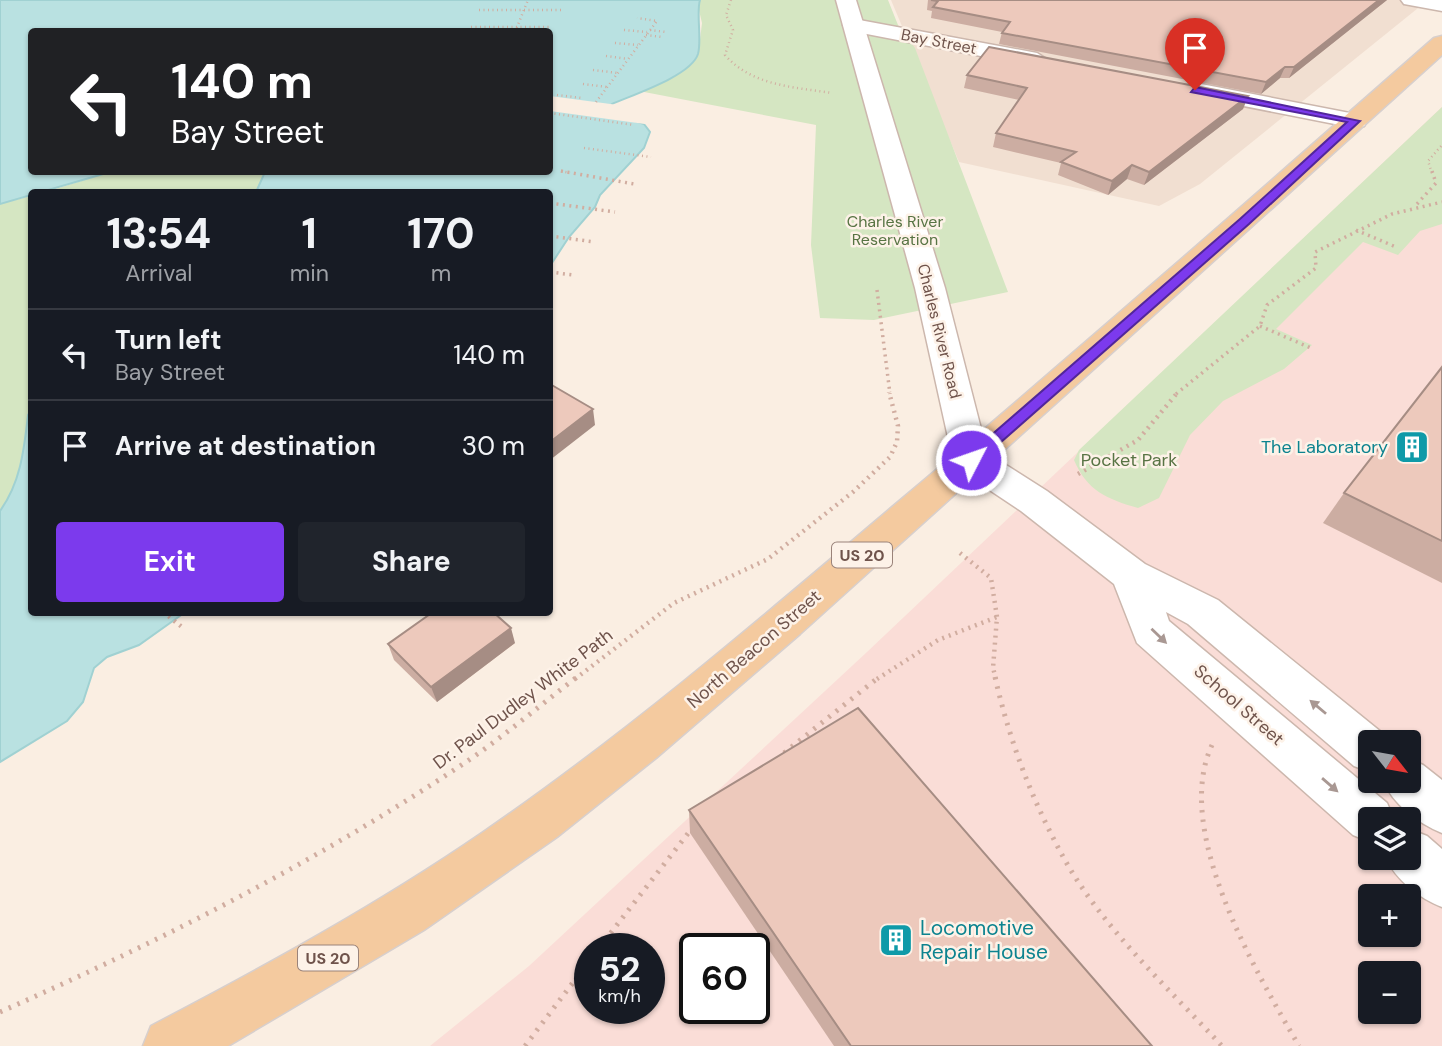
<!DOCTYPE html>
<html lang="en">
<head>
<meta charset="utf-8">
<style>
  :root { --surface:#171b24; --page:#20242c; --text:#f1f3f6; --muted:#9ea1a6; --line:#363941; --accent:#7c3aed }
  body { margin:0; font-family:"DM Sans",sans-serif; background:var(--page); color:var(--text); height:100vh; display:flex; flex-direction:column; font-size:26px; white-space:nowrap }
  * { box-sizing:border-box; margin:0 }
  p { font-size:23px; color:var(--muted) }
  .icon { flex:none; width:38px; height:38px; fill:none; stroke:currentColor; stroke-width:2; stroke-linecap:round; stroke-linejoin:round }
  .map { position:relative; flex:1; overflow:hidden }
  .panel { position:absolute; left:28px; top:189px; width:525px; height:427px; display:flex; flex-direction:column; background:var(--surface); border-radius:7px; box-shadow:0 2px 5px #0004 }
  .panel>* { flex:none }
  .banner { position:absolute; left:28px; top:28px; width:525px; height:147px; border-radius:7px; box-shadow:0 2px 5px #0004; background:#202124; color:#fff; overflow:hidden }
  .needle { width:46px; rotate:121deg }
  .controls { position:absolute; left:1358px; top:730px; display:grid; gap:14px }
  .controls a { display:grid; place-items:center; width:63px; height:63px; border-radius:7px; background:var(--surface); box-shadow:0 2px 5px #0004; font-size:35px }
  .speed { position:absolute; left:574px; top:933px; display:flex; gap:14px; font-size:35px; font-weight:700; text-align:center }
  .speed>* { display:grid; place-content:center; width:91px; height:91px; border-radius:50%; background:var(--surface); box-shadow:0 2px 5px #0004; line-height:1 }
  .speed small { font-size:18px; font-weight:400 }
  .speed .limit { border:4px solid #111; border-radius:10px; background:#fff; color:#111 }
  .pin { position:absolute; display:grid; place-items:center; width:60px; height:60px; color:#fff; margin:-72px -30px; border-radius:50% 50% 50% 0; rotate:-45deg; box-shadow:0 0 7px #0007 }
  .pin .icon { rotate:45deg }
  .me { position:absolute; width:77px; margin:-38px; rotate:49deg; stroke-linejoin:round; filter:drop-shadow(0 0 5px #0008) }
  .turn { display:flex; align-items:center; gap:24px; height:147px; padding:0 28px; font-size:32px }
  .turn .icon { width:91px; height:91px; stroke-width:2.5 }
  .turn b { display:block; font-size:49px; line-height:60px }
  .eta { display:flex; justify-content:space-evenly; align-items:center; height:119px; text-align:center }
  .eta b { font-size:42px; font-weight:700; line-height:49px }
  .action { display:flex; gap:14px; margin-top:auto; padding:14px 28px }
  .action a { flex:1; height:80px; border-radius:7px; background:var(--accent); color:#fff; font-size:28px; font-weight:700; line-height:80px; text-align:center }
  .action a+a { background:var(--page); color:var(--text) }
  ul { padding:0; list-style:none }
  li { display:flex; align-items:center; gap:21px; height:91px; padding:0 28px; border-top:2px solid var(--line) }
  li div { flex:1 }
  li b { display:block; font-size:26px }
  li em { font-style:normal }
  .map>svg:first-child { display:block }
  .residential { fill:#f1dfd1 }
  .commercial { fill:#faddd7; fill-rule:evenodd }
  .green { fill:#d5e6c2 }
  .water { fill:#b9e1e1; stroke:#a0d1d2; stroke-width:2 }
  .pier { fill:#faeee2 }
  .lines { fill:none; stroke-linecap:round; stroke-linejoin:round }
  .minor-casing { stroke:#ccb7ad; stroke-width:3 }
  .tertiary-casing { stroke:#ccb7ad; stroke-width:3 }
  .primary-casing { stroke:#d7cfcd; stroke-width:3 }
  .path-far3 { stroke:#d1ada0; stroke-width:2.5; stroke-dasharray:1 3.5; stroke-linecap:butt }
  .path-far2 { stroke:#d1ada0; stroke-width:3.5; stroke-dasharray:2 4.5; stroke-linecap:butt }
  .path-far1 { stroke:#d1ada0; stroke-width:4.5; stroke-dasharray:2 5; stroke-linecap:butt }
  .path { stroke:#d1ada0; stroke-width:5; stroke-dasharray:2.5 7; stroke-linecap:butt }
  .minor { fill:#fff; fill-rule:evenodd }
  .tertiary { fill:#fff; fill-rule:evenodd }
  .primary { fill:#f4ca9f; fill-rule:evenodd }
  .wall { fill:#ccada2 }
  .shaded-wall { fill:#a68d84 }
  .building { fill:#edc9bc; stroke:#a68d84; stroke-width:2 }
  .oneway { fill:#a99893 }
  .route { fill:#7c3aed; stroke:#51269a; stroke-width:2 }
  .labels { text-anchor:middle; stroke-width:5; stroke-linejoin:round; paint-order:stroke }
  .far-street-label { font-size:16px; fill:#6f534b; stroke:#fdf2e8 }
  .far-park-label { font-size:16px; fill:#587444; stroke:#fdf2e8 }
  .shield { fill:#fdf2e8; stroke:#9a837a; stroke-width:2 }
  .shield-label { font-size:16px; font-weight:bold; fill:#6f534b }
  .culture-label { font-size:18px; fill:#0d838f; stroke:#fdf2e8; text-anchor:end }
  .park-label { font-size:18px; fill:#587444; stroke:#fdf2e8 }
  .street-label { font-size:18px; fill:#6f534b; stroke:#fdf2e8 }
  .near-culture-label { font-size:21px; fill:#0d838f; stroke:#fdf2e8; text-anchor:start }
</style>
</head>
<body>
<div class="map">
<svg width="1442" height="1046" viewBox="0 0 1442 1046">
  <rect width="100%" height="100%" fill="#faeee2"/>
  <polygon class="residential" points="891,0 1428,0 1200,184 1159,206 959,162"/>
  <path class="commercial" d="M1442,107V1046H430L529,966L867,652ZM1370,742H1409V780H1370ZM1370,819H1409V858H1370ZM1370,896H1409V934H1370ZM590,948H649V1008H590ZM695,948H754V1008H695ZM1370,973H1409V1012H1370Z"/>
  <g class="green">
    <polygon points="700,0 888,0 898,25 915,48 1008,292 874,320 820,318 811,245 816,125 639,91 674,77 698,56 702,23 698,6"/>
    <path d="M1442,107V224L1420,231L1398,255L1363,242L1276,329L1312,345L1284,369L1223,401L1190,435L1159,498L1138,508C1107,499 1087,491 1074,460L1079,450Z"/>
    <polygon points="110,172 265,172 256,192 46,192"/>
    <path d="M31,196V410L28,415C24,449 21,482 0,511V204Z"/>
  </g>
  <g class="water">
    <path d="M0,0H700C696,12 702,40 698,54C691,76 632,95 612,104L605,111L644,124L650,132L644,148L600,195L595,207L569,237L550,266V192H256L265,172H550V32H32V172H110L0,204Z"/>
    <path d="M31,410L32,612L184,613L139,645L107,657L94,668L83,702L67,721L0,762V511C21,482 24,449 28,415Z"/>
  </g>
  <polygon class="pier" points="550,96 618,105 611,110 652,125 550,111"/>
  <g class="lines">
    <g class="minor-casing">
      <g id="minor">
        <polygon points="1401,0 1442,0 1442,11 1404,4"/>
        <polygon points="854,19 1037,53 1048,60 1037,67 846,30 843,25 846,20"/>
        <polygon points="1196,83 1355,114 1364,116 1367,121 1364,126 1355,128 1188,95 1184,90 1188,85"/>
        <polygon points="971,447 984,451 1047,491 1145,564 1218,600 1386,736 1389,742 1370,742 1370,772 1354,766 1188,624 1166,612 1169,621 1387,803 1394,819 1370,819 1370,842 1353,835 1137,643 1114,584 1021,511 958,469 953,460 958,451"/>
        <path d="M1409,759L1423,765L1442,780V833C1418,823 1393,805 1383,780H1409Z"/>
        <path d="M1409,829L1427,836L1442,849V907C1419,898 1396,880 1386,858H1409Z"/>
      </g>
    </g>
    <g class="tertiary-casing">
      <polygon id="tertiary" points="836,0 856,0 945,288 989,460 984,469 971,473 958,469 953,460 915,288"/>
    </g>
    <g class="primary-casing">
      <path id="primary" d="M1442,36V55L800,634L656,758L557,837L424,930L228,1046H143L151,1026C264,967 377,905 482,833C626,734 758,621 891,508C1074,354 1254,196 1434,38Z"/>
    </g>
    <g class="path-far3">
      <path d="M731,0L726,15L733,30L725,55C752,86 794,87 832,93"/>
      <polyline points="479,10 562,10"/>
      <polyline points="471,27 551,27"/>
      <polyline points="624,30 647,32"/>
      <polyline points="650,30 666,32"/>
      <polyline points="515,32 528,0"/>
      <polyline points="646,35 662,37"/>
      <polyline points="615,43 638,45"/>
      <polyline points="606,56 628,59"/>
      <polyline points="593,70 618,73"/>
      <polyline points="583,84 607,87"/>
      <polyline points="557,95 582,98"/>
      <polyline points="596,102 657,21 637,18"/>
      <polyline points="550,113 634,125"/>
      <polyline points="584,148 651,157"/>
      <polyline points="561,171 570,173"/>
      <polyline points="1432,173 1428,161 1442,145"/>
    </g>
    <g class="path-far2">
      <polyline points="561,171 634,184"/>
      <polyline points="550,203 615,212"/>
      <polyline points="1417,204 1436,183 1432,171"/>
      <polyline points="1356,230 1396,247"/>
      <polyline points="550,236 595,242"/>
      <polyline points="550,272 573,275"/>
      <polyline points="877,290 890,394"/>
      <polyline points="1260,326 1311,348"/>
      <polyline points="1176,394 1260,326 1267,305 1316,268 1315,252 1392,214 1442,202"/>
    </g>
    <g class="path-far1">
      <polyline points="1078,474 1138,440 1178,392"/>
      <polyline points="960,553 991,578 997,617 993,668 996,679"/>
      <polyline points="163,612 182,627"/>
      <polyline points="575,679 674,603 768,559 853,492 890,457 897,442 898,426 889,392"/>
      <polyline points="877,679 938,640 997,617"/>
    </g>
    <g class="path">
      <path d="M995,677C1010,743 1033,803 1066,862C1105,930 1169,989 1222,1046"/>
      <path d="M1212,745C1172,830 1256,972 1299,1046"/>
      <polyline points="784,753 879,677"/>
      <polyline points="599,948 693,827"/>
      <path d="M0,1012C161,941 316,862 463,764C502,738 539,706 577,677"/>
      <polyline points="525,1046 590,960"/>
    </g>
    <use href="#minor" class="minor"/>
    <use href="#tertiary" class="tertiary"/>
    <use href="#primary" class="primary"/>
  </g>
  <g class="wall">
    <polygon points="928,0 1387,0 1289,78 1280,78 1261,94 999,44 1002,32 931,18 932,11 927,10"/>
    <polygon points="967,75 1248,96 1243,109 1144,185 1127,179 1108,195 1058,175 1061,163 993,147 996,133 1019,100 964,88"/>
    <polygon points="1442,367 1442,583 1323,523 1344,493"/>
    <polygon points="515,643 437,702 394,660 388,644"/>
    <polygon points="689,810 1152,1046 834,1046 690,833"/>
  </g>
  <g class="shaded-wall">
    <polygon points="1379,0 1387,0 1289,78 1294,67"/>
    <polygon points="1285,67 1280,78 1261,94 1266,82"/>
    <polygon points="1248,96 1243,109 1144,185 1149,172"/>
    <polygon points="1132,165 1127,179 1108,195 1112,181"/>
    <polygon points="593,409 595,425 550,460 550,442"/>
    <polygon points="511,628 515,643 437,702 431,687"/>
  </g>
  <g class="building">
    <polygon points="931,0 1379,0 1294,67 1285,67 1266,82 1002,33 1010,22 933,7 938,1"/>
    <polygon points="989,47 1248,96 1149,172 1132,165 1112,181 1061,162 1076,152 996,133 1027,88 967,75"/>
    <polygon points="1442,367 1442,541 1344,493"/>
    <polygon points="550,384 593,409 550,442"/>
    <polygon points="433,612 493,612 511,628 431,687 388,644"/>
    <polygon points="858,708 1152,1046 851,1046 689,810"/>
  </g>
  <defs><path id="oneway-solid" d="M-6-.8H1V-3.2L6.5 0L1 3.2V.8H-6Z" transform="scale(1.75)"/></defs>
  <g class="oneway">
    <use href="#oneway-solid" transform="translate(1159 636) rotate(44)"/>
    <use href="#oneway-solid" transform="translate(1318 707) rotate(-140)"/>
    <use href="#oneway-solid" transform="translate(1330 785) rotate(41)"/>
  </g>
  <polygon class="route" points="1195,87 1360,121 1249,224 976,464 966,464 966,457 1240,219 1347,122 1191,92"/>
  <defs>
    <g id="building-square" transform="scale(1.75)"><rect x="-9" y="-9" width="18" height="18" rx="4" fill="#0f9aa8" stroke="#fdf2e8"/><path d="M-4-6H4V6H1V3H-1V6H-4ZM-2.5-4.3h1.7v1.8h-1.7ZM.8-4.3h1.7v1.8H.8ZM-2.5-1h1.7V.8h-1.7ZM.8-1h1.7V.8H.8Z" fill="#fff"/></g>
  </defs>
  <g fill-rule="evenodd">
    <use href="#building-square" x="1412" y="447"/>
    <use href="#building-square" x="896" y="940"/>
  </g>
  <g class="labels">
    <g class="far-street-label">
      <text transform="translate(939 41) rotate(11)" y="6">Bay Street</text>
      <text transform="translate(940 331) rotate(76)" y="6">Charles River Road</text>
    </g>
    <g class="far-park-label">
      <text x="895" y="227">Charles River<tspan x="895" dy="18">Reservation</tspan></text>
    </g>
    <g class="shield">
      <rect x="832" y="542.5" width="60" height="25" rx="5"/>
      <rect x="298" y="945.5" width="60" height="25" rx="5"/>
    </g>
    <g class="shield-label">
      <text x="862" y="561">US 20</text>
      <text x="328" y="964">US 20</text>
    </g>
    <g class="culture-label">
      <text x="1388" y="453">The Laboratory</text>
    </g>
    <g class="park-label">
      <text x="1129" y="466">Pocket Park</text>
    </g>
    <g class="street-label">
      <text transform="translate(754 649) rotate(-41)" y="6">North Beacon Street</text>
      <text transform="translate(523 699) rotate(-37)" y="6">Dr. Paul Dudley White Path</text>
      <text transform="translate(1239 705) rotate(41)" y="6">School Street</text>
    </g>
    <g class="near-culture-label">
      <text x="920" y="935">Locomotive<tspan x="920" dy="24">Repair House</tspan></text>
    </g>
  </g>
</svg>
<div class="controls">
<a><svg class="needle" viewBox="-14 -14 28 28"><path d="M0-13l5 13h-10z" fill="#e53935"/><path d="M0 13l5-13h-10z" fill="#9ea1a6"/></svg></a>
<a><svg class="icon" aria-label="layers" viewBox="0 0 24 24"><path d="M12 4l9 5-9 5-9-5zM3 14l9 5 9-5"/></svg></a>
<a>+</a>
<a>−</a>
</div>
<div class="speed"><div>52<small>km/h</small></div><div class="limit">60</div></div>
<div class="pin" style="left:1195px;top:90px;background:#d93025"><svg class="icon" aria-label="arrive" viewBox="0 0 24 24"><path d="M6 21V4h12l-3 4 3 4H6"/></svg></div>
<svg class="me" style="left:971px;top:460px" viewBox="-20 -20 40 40"><circle r="17" fill="#7c3aed" stroke="#fff" stroke-width="3"/><path d="M0-11L8 9 0 5-8 9z" fill="#fff"/></svg>
<div class="banner">
<div class="turn"><svg class="icon" aria-label="left" viewBox="0 0 24 24"><path d="M17 20v-9H6M10 6l-5 5 5 5"/></svg><div><b>140 m</b>Bay Street</div></div>
</div>
<section class="panel">
<div class="eta">
<div><b>13:54</b><p>Arrival</p></div>
<div><b>1</b><p>min</p></div>
<div><b>170</b><p>m</p></div>
</div>
<ul>
<li><svg class="icon" aria-label="left" viewBox="0 0 24 24"><path d="M17 20v-9H6M10 6l-5 5 5 5"/></svg><div><b>Turn left</b><p>Bay Street</p></div><em>140 m</em></li>
<li><svg class="icon" aria-label="arrive" viewBox="0 0 24 24"><path d="M6 21V4h12l-3 4 3 4H6"/></svg><div><b>Arrive at destination</b></div><em>30 m</em></li>
</ul>
<div class="action"><a>Exit</a><a>Share</a></div>
</section>
</div>
</body>
</html>
